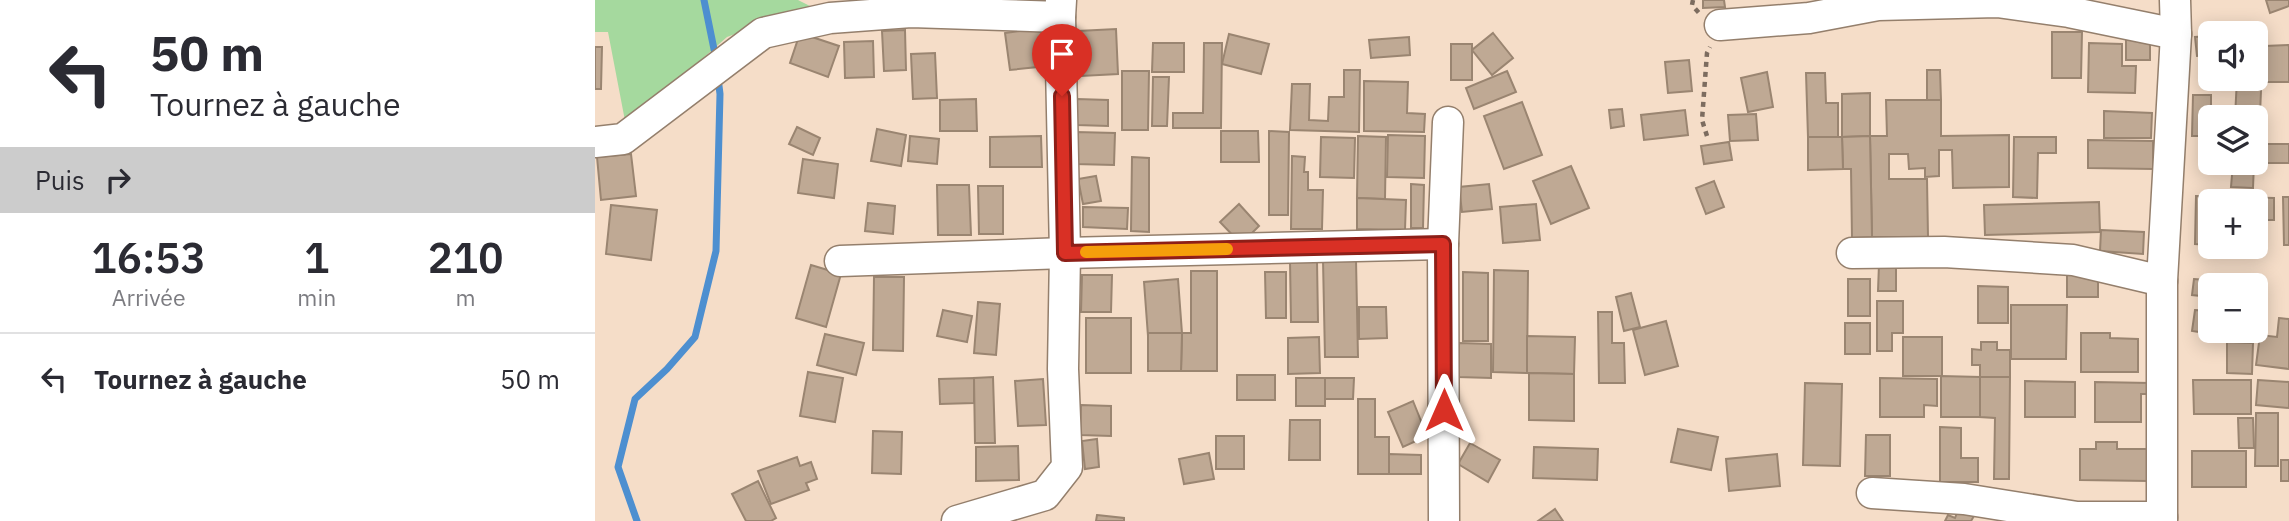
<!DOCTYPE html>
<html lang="fr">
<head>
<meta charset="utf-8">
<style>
  :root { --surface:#fff; --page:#f7f7f7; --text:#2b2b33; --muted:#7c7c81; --line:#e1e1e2 }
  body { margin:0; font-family:"IBM Plex Sans",sans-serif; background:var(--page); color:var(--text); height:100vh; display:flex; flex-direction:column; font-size:26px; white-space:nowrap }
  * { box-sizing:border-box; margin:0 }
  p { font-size:23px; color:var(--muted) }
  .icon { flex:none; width:38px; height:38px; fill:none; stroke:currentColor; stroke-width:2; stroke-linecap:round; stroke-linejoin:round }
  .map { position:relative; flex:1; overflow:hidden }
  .sheet { display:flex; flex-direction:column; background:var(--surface); width:595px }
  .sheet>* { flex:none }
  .top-card { background:#fff; color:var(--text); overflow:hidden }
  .buttons { position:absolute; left:1603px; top:21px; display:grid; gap:14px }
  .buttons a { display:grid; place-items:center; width:70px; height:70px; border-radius:10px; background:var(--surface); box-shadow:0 4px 18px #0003; font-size:35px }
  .pin { position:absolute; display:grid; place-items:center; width:60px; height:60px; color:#fff; margin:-72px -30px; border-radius:50% 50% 50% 0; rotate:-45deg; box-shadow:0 0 7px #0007 }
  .pin .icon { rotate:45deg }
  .me { position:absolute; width:77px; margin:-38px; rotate:0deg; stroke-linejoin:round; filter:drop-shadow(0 0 5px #0008) }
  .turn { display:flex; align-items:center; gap:24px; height:147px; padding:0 35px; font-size:32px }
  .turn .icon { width:91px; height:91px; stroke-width:2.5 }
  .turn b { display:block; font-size:49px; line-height:60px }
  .then { display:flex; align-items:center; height:66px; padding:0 35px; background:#0003; gap:14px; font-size:26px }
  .eta { display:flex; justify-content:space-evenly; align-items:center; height:119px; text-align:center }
  .eta b { font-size:42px; font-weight:600; line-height:49px }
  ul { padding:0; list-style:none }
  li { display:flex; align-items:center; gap:21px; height:91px; padding:0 35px; border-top:2px solid var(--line) }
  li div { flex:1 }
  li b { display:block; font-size:26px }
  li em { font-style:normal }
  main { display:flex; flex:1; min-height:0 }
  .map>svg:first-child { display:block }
  .green { fill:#a5d99e }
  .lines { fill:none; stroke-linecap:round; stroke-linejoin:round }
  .stream { stroke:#4d8fd0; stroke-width:7 }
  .building { fill:#bfa994; stroke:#9a8571; stroke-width:2 }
  .minor-casing { stroke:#947f6c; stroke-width:33 }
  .path { stroke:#7c6c5f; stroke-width:4.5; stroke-dasharray:5 5; stroke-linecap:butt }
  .minor { stroke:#fff; stroke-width:30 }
  .route-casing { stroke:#8d1f18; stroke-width:18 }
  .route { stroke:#d93025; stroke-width:12 }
  .slow { stroke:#f59e0b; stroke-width:12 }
</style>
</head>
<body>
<main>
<section class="sheet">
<div class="top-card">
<div class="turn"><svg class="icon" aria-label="left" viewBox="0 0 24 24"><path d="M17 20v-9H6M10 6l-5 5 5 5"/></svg><div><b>50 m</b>Tournez à gauche</div></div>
<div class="then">Puis<svg class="icon" aria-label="right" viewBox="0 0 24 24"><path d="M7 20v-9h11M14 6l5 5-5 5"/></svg></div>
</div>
<div class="eta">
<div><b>16:53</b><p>Arrivée</p></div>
<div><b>1</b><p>min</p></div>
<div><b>210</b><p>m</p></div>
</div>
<ul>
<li><svg class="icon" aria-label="left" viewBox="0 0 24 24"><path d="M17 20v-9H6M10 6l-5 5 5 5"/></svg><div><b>Tournez à gauche</b></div><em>50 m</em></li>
</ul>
</section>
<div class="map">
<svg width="1694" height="521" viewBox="0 0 1694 521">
  <rect width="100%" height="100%" fill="#f5ddc8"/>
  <polygon class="green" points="0,0 203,0 215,6 132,37 31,126 13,32 0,32"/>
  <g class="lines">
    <g class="stream">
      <polyline points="109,0 121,59"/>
      <polyline points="42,521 23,467 40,399 72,369 100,337 121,251 125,94 123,78"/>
    </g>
  </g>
  <g class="building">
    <polygon points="1108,0 1129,0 1130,7 1108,8"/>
    <polygon points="1671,0 1694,0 1694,6 1675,13"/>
    <polygon points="447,28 452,66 415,70 410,33"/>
    <polygon points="521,29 523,74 486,76 483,31"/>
    <polygon points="310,30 311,70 289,71 287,31"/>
    <polygon points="1457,32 1487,32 1486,78 1457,78"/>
    <polygon points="205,33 244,46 233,77 195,63"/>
    <polygon points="898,33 918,58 897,75 877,50"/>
    <polygon points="634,34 674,44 666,74 627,64"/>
    <rect x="1531" y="36" width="24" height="24"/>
    <polygon points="1615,36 1615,55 1602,56 1600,37"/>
    <polygon points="814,37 815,55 776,58 774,40"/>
    <polygon points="278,41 279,77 250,78 249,42"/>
    <polygon points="558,43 589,43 589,72 557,72"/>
    <polygon points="609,43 627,43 626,128 578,128 578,113 608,113"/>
    <polygon points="1494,43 1527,44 1527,66 1541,66 1540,93 1493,92"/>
    <rect x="856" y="44" width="21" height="36"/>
    <polygon points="1694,45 1694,82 1670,82 1670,46"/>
    <polygon points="0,47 7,47 6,89 0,89"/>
    <polygon points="340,53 342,98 318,99 316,54"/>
    <polygon points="1094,60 1097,91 1073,93 1070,62"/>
    <polygon points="1661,67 1667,67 1664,138 1661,138 1661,117 1640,117 1642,79 1661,79"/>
    <polygon points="749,70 765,70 764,132 695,130 697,84 715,84 714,120 733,121 734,97 749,97"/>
    <polygon points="1332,70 1345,70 1346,100 1332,100"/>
    <polygon points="527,71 554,71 553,130 527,130"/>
    <polygon points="912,71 921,92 879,109 871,88"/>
    <polygon points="1172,72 1178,107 1153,112 1146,78"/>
    <polygon points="1211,73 1230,73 1231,103 1243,103 1243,137 1213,137"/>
    <polygon points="558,77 574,77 572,126 557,126"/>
    <polygon points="769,81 813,82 812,113 830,114 829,132 769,131"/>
    <polygon points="1275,93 1275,136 1247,137 1247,94"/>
    <polygon points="1598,95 1616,95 1616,108 1635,108 1635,117 1615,117 1615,136 1597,136"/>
    <polygon points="381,99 382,131 345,131 345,100"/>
    <polygon points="482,99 513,100 513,126 482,125"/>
    <polygon points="1291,100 1346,100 1346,136 1414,135 1414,187 1358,188 1357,150 1344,150 1344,176 1330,177 1330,168 1314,169 1313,154 1294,154 1294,179 1332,179 1333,237 1277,237 1275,136 1292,136"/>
    <polygon points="927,102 947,155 909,169 889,116"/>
    <polygon points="1027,109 1029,126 1016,128 1014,110"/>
    <polygon points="1090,110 1093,135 1049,140 1046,115"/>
    <polygon points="1509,111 1557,113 1556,138 1509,138"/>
    <polygon points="1161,114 1163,140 1135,141 1133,115"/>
    <polygon points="202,127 225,138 218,155 194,144"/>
    <polygon points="282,129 311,135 306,166 276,161"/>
    <polygon points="626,131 663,131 664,162 626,162"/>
    <polygon points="674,131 694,132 693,215 674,215"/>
    <polygon points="481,132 520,133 519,165 480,164"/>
    <polygon points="793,135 830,136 829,178 792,177"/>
    <polygon points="315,136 344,139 342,164 313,161"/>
    <polygon points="446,136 447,167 395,167 395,137"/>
    <polygon points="763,136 791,137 790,199 762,198"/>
    <polygon points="1275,136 1277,237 1257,238 1256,169 1248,169 1247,137"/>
    <polygon points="726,137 760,138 759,178 725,177"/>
    <polygon points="1213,137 1247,137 1248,169 1213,170"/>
    <polygon points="1419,137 1461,137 1461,153 1443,153 1442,198 1418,197"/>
    <polygon points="1493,140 1558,141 1558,169 1493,168"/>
    <polygon points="1134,142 1137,160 1109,164 1106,146"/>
    <rect x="1665" y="144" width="29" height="19"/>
    <polygon points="36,154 41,196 6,200 2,157"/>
    <polygon points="697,156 710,157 709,172 713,172 713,190 728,190 727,229 696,229"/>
    <polygon points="537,157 554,158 554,232 536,231"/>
    <polygon points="208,159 243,164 239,198 203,193"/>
    <polygon points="1638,163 1659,163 1658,188 1636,187"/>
    <polygon points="976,166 994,208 956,224 938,181"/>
    <polygon points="501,176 506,201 488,204 483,179"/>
    <polygon points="1119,181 1129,207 1111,214 1101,188"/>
    <polygon points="816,184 829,185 828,228 816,228"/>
    <polygon points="894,184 897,209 867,212 864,187"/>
    <polygon points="342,185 374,185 376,235 343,235"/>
    <polygon points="383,186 408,186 408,234 384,234"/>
    <polygon points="1601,196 1679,198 1679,220 1661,220 1661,231 1661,201 1615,201 1615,245 1600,244"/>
    <polygon points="1688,197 1694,197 1694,245 1689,245"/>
    <polygon points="762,198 811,200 810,230 762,229"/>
    <polygon points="1504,202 1505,232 1390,235 1389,205"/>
    <polygon points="273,203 300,206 298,234 270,231"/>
    <polygon points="644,204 664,226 646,244 625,222"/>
    <polygon points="941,204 945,240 908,243 905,207"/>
    <polygon points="16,205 62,210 56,260 11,254"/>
    <polygon points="488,207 533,208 532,229 488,227"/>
    <polygon points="1506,230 1549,232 1548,254 1505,251"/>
    <polygon points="728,260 761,260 763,357 730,357"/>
    <polygon points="695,261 722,261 723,322 696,322"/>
    <polygon points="1284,264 1301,264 1301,291 1283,291"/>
    <polygon points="216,265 246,274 231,327 201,318"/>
    <polygon points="899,270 933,271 932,373 898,372"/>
    <polygon points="596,271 622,271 622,371 586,371 587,333 596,333"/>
    <polygon points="670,272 691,272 691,318 671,318"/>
    <polygon points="868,272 893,273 893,341 868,341"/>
    <polygon points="487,275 517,275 516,312 486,312"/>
    <rect x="1472" y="275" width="31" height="22"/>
    <polygon points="279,277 309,277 308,351 278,350"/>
    <rect x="1626" y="277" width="30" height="8"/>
    <polygon points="583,279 587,333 553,336 549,282"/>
    <rect x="1253" y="279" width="22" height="37"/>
    <polygon points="1599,279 1623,281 1622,285 1615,285 1615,297 1597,295"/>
    <polygon points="1383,286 1413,287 1413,323 1383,323"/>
    <polygon points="1036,293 1045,327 1029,331 1021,297"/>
    <polygon points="1282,301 1308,301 1308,333 1297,333 1297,351 1282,351"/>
    <polygon points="383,302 405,304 401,355 379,353"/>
    <polygon points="1416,305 1472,305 1471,359 1416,359"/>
    <polygon points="764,307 791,307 792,338 764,339"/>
    <polygon points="348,310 377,316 372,342 342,336"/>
    <polygon points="1600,310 1614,311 1611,333 1597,331"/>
    <polygon points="1003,312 1017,312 1017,343 1029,343 1030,383 1004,383"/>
    <rect x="491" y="318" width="45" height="55"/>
    <polygon points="1684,318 1694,319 1694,369 1661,365 1665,335 1682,337"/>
    <polygon points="1071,321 1083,366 1050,375 1038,330"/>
    <rect x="1250" y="323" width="25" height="31"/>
    <rect x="1643" y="331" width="15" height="8"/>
    <polygon points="553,333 587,333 586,371 553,371"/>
    <polygon points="1486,333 1515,333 1515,338 1543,339 1543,372 1486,372"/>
    <polygon points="230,334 269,343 261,375 222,365"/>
    <polygon points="932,336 980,337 979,374 932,373"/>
    <polygon points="724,337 725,373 693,374 693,338"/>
    <rect x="1308" y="337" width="39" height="39"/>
    <polygon points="1386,342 1402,342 1402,350 1415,350 1415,377 1385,377 1385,365 1377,365 1377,349 1386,350"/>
    <polygon points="1632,342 1658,343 1657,374 1632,373"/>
    <polygon points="864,343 896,344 896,378 863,377"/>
    <polygon points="213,372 248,378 240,422 205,416"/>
    <polygon points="934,373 979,374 979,421 934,420"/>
    <rect x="642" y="375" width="38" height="25"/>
    <polygon points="1346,376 1385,377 1385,417 1346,417"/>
    <polygon points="398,377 400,443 380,443 379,378"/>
    <polygon points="1385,377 1415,377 1414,479 1399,479 1400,418 1385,417"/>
    <polygon points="379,378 379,403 345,404 344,379"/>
    <rect x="701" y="378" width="29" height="28"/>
    <polygon points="730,378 759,378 758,399 730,399"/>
    <polygon points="1285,378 1342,379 1342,406 1329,405 1329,417 1285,417"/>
    <polygon points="448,379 451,425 423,426 420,381"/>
    <polygon points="1598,380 1656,380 1656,414 1599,414"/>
    <polygon points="1663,380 1694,382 1694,408 1661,405"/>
    <polygon points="1430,381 1480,382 1480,417 1430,417"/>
    <polygon points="1500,382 1555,383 1555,394 1546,394 1546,422 1500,422"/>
    <polygon points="1210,383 1247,384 1245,466 1208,465"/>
    <polygon points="763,399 780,399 780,437 794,437 794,474 763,474"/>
    <polygon points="818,401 832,436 808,447 793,412"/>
    <polygon points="486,405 516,406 516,436 485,435"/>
    <polygon points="1661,413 1683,413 1683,466 1660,466"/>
    <polygon points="1643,418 1658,418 1659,448 1644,448"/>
    <polygon points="695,420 725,420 725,460 694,460"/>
    <polygon points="1345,427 1366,428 1366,458 1383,458 1383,482 1345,482"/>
    <polygon points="1083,429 1123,437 1116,470 1076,462"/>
    <polygon points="278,431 307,432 306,474 277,473"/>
    <polygon points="1271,435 1295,435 1295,476 1270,476"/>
    <rect x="621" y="436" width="28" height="33"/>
    <polygon points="502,439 504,467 490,469 487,441"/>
    <polygon points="1501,442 1522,442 1522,449 1553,449 1553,481 1485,480 1485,449 1501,449"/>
    <polygon points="875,443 905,460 893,482 863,464"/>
    <polygon points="423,446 424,480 381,481 381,447"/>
    <polygon points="939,447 1003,449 1002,480 938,478"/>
    <rect x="1597" y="451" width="54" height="36"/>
    <polygon points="614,453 619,479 589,484 584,459"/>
    <polygon points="794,454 826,455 826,474 794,474"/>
    <polygon points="1182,454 1185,486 1134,491 1131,459"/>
    <polygon points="202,457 205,466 216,462 222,479 211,483 214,490 176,504 163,471"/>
    <rect x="1686" y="460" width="8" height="21"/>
    <polygon points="163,481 181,518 176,521 151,521 137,494"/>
    <polygon points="1364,508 1379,516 1376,521 1350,521 1353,515 1360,518"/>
    <polygon points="960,509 968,521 943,521"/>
    <polygon points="502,515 529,518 529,521 501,521"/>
  </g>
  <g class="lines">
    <g class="minor-casing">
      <g id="minor">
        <polyline points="1125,25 1214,18 1283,5 1402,2 1474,12 1581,34"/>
        <polyline points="0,142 28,139 168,33 235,18 316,12 465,17"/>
        <polyline points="1257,253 1349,252 1478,260 1567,281"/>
        <polyline points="245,261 470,253 848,244"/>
        <polyline points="1277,493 1369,499 1482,517 1567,517"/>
        <polyline points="362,521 450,495 472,467 468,369 470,253 465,17 466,0"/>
        <polyline points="849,521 848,244 853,122"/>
        <polyline points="1567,521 1567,281 1581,34 1580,0"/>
      </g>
    </g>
    <g class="path">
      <polyline points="1098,0 1097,5 1105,14"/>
      <polyline points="1112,136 1107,120 1112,53 1115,47"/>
    </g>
    <use href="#minor" class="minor"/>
  </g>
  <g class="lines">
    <g class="route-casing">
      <polyline id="route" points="467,96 470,253 848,244 849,410"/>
    </g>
    <use href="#route" class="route"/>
    <polyline class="slow" points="491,252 632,249"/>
  </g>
</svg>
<div class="buttons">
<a><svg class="icon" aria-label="sound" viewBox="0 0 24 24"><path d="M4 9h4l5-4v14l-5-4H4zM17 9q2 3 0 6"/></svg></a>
<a><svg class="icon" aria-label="layers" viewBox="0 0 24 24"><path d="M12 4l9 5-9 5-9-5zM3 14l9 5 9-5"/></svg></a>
<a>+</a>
<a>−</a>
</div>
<div class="pin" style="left:467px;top:96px;background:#d93025"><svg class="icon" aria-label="arrive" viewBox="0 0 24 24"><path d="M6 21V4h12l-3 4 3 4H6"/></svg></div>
<svg class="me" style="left:849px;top:410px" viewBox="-20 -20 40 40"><path d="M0-17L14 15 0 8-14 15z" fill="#d93025" stroke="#fff" stroke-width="4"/></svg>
</div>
</main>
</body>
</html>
